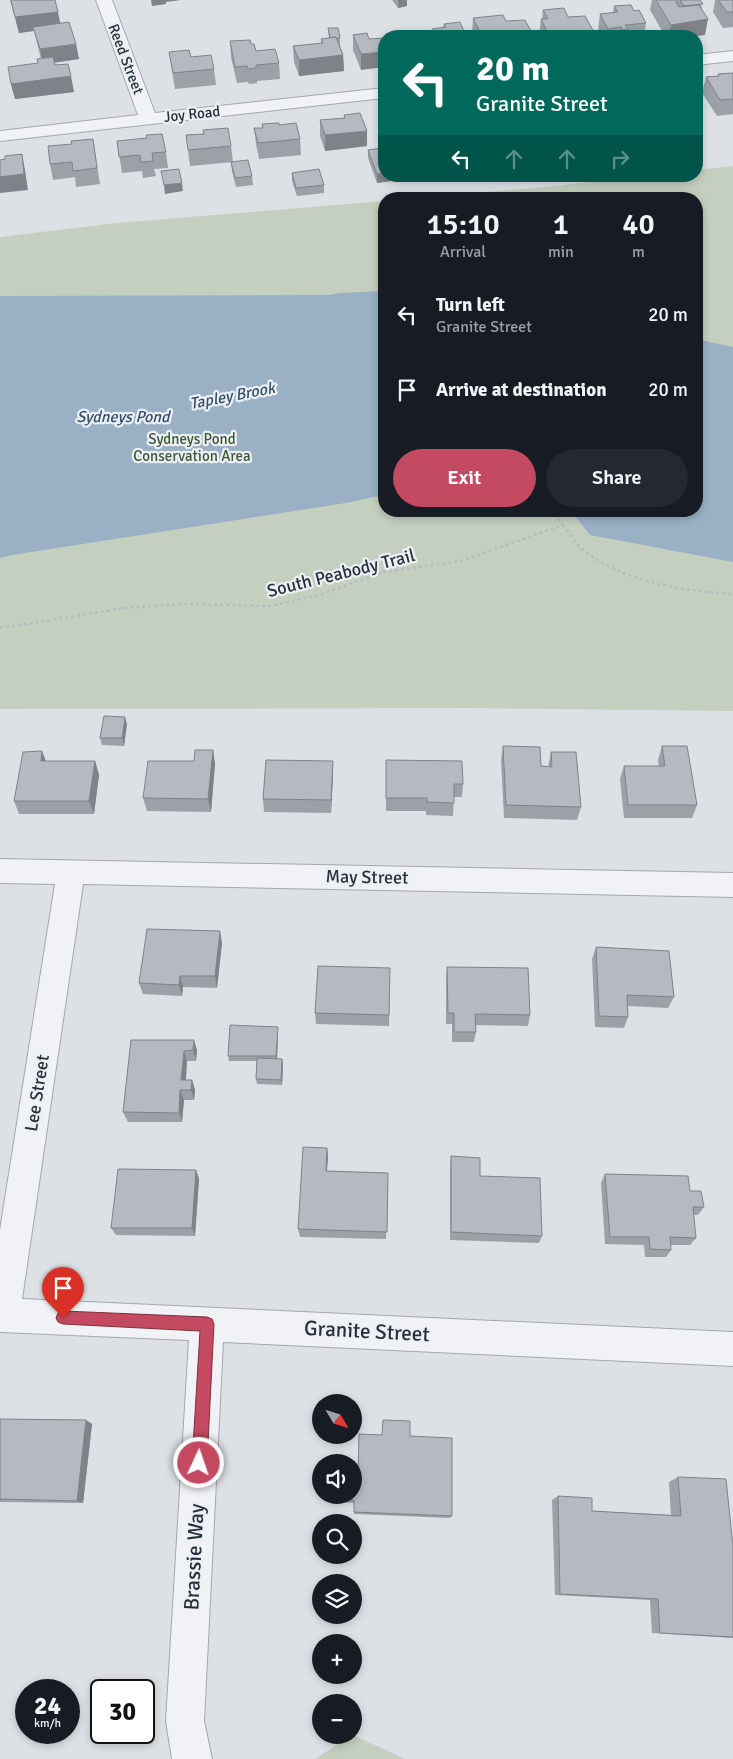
<!DOCTYPE html>
<html lang="en">
<head>
<meta charset="utf-8">
<style>
  :root { --surface:#171b24; --page:#242831; --text:#f1f3f6; --muted:#9ea1a6; --accent:#c44a61 }
  body { margin:0; font-family:Signika,sans-serif; background:var(--page); color:var(--text); height:100vh; display:flex; flex-direction:column; font-size:19px; white-space:nowrap }
  * { box-sizing:border-box; margin:0 }
  p { font-size:16px; color:var(--muted) }
  .icon { flex:none; width:28px; height:28px; fill:none; stroke:currentColor; stroke-width:2; stroke-linecap:round; stroke-linejoin:round }
  .map { position:relative; flex:1; overflow:hidden }
  .details { position:absolute; left:378px; top:192px; width:325px; height:325px; display:flex; flex-direction:column; background:var(--surface); border-radius:20px; box-shadow:0 2px 8px #0003 }
  .details>* { flex:none }
  .guide { position:absolute; left:378px; top:30px; width:325px; height:152px; border-radius:20px; box-shadow:0 2px 8px #0003; background:#00695c; color:#fff; overflow:hidden }
  .needle { width:32px; rotate:128deg }
  .fabs { position:absolute; left:312px; top:1394px; display:grid; gap:10px }
  .fabs a { display:grid; place-items:center; width:50px; height:50px; border-radius:50%; background:var(--surface); box-shadow:0 2px 8px #0003; font-size:25px }
  .speed { position:absolute; left:15px; top:1679px; display:flex; gap:10px; font-size:25px; font-weight:700; text-align:center }
  .speed>* { display:grid; place-content:center; width:65px; height:65px; border-radius:50%; background:var(--surface); box-shadow:0 2px 8px #0003; line-height:1 }
  .speed small { font-size:12px; font-weight:400 }
  .speed .limit { border:2px solid #111; border-radius:8px; background:#fff; color:#111 }
  .pin { position:absolute; display:grid; place-items:center; width:42px; height:42px; color:#fff; margin:-51px -21px; border-radius:50% 50% 50% 0; rotate:-45deg; box-shadow:0 0 5px #0007 }
  .pin .icon { rotate:45deg }
  .me { position:absolute; width:55px; margin:-28px; rotate:3deg; stroke-linejoin:round; filter:drop-shadow(0 0 4px #0008) }
  .turn { display:flex; align-items:center; gap:18px; height:105px; padding:0 15px; font-size:22px }
  .turn .icon { width:65px; height:65px; stroke-width:2.5 }
  .turn b { display:block; font-size:35px; line-height:42px }
  .lanes { display:flex; align-items:center; height:48px; padding:0 15px; background:#0003; justify-content:center; gap:25px; direction:ltr }
  .lanes .off { opacity:.35 }
  .eta { display:flex; justify-content:space-evenly; align-items:center; height:85px; text-align:center }
  .eta b { font-size:30px; font-weight:600; line-height:35px }
  .button { display:flex; gap:10px; margin-top:auto; padding:10px 15px }
  .button a { flex:1; height:58px; border-radius:30px; background:var(--accent); color:#fff; font-size:20px; font-weight:600; line-height:58px; text-align:center }
  .button a+a { background:var(--page); color:var(--text) }
  ul { padding:0; list-style:none }
  li { display:flex; align-items:center; gap:15px; height:75px; padding:0 15px }
  li div { flex:1 }
  li b { display:block; font-size:19px }
  li em { font-style:normal }
  .map>svg:first-child { display:block }
  .green { fill:#c4cfbf }
  .water { fill:#9ab0c4 }
  .lines { fill:none; stroke-linecap:round; stroke-linejoin:round }
  .street-casing { stroke:#a3a8af; stroke-width:2 }
  .path { stroke:#b8bcc1; stroke-width:2.5; stroke-dasharray:3 3; stroke-linecap:butt }
  .street { fill:#f0f2f5; fill-rule:evenodd }
  .wall { fill:#9ca0a7 }
  .shaded-wall { fill:#7f8288 }
  .building { fill:#b5bac2; stroke:#7f8288 }
  .route { fill:#c44a61; stroke:#7f303f }
  .labels { text-anchor:middle; stroke-width:4.5; stroke-linejoin:round; paint-order:stroke }
  .far-street-label { font-size:15px; fill:#28303b; stroke:#ecf0f4 }
  .far-park-label { font-size:15px; fill:#3e5636; stroke:#ecf0f4 }
  .far-water-label { font-size:16px; font-style:italic; fill:#35506c; stroke:#ecf0f4 }
  .street-label { font-size:18px; fill:#28303b; stroke:#ecf0f4 }
  .near-street-label { font-size:21px; fill:#28303b; stroke:#ecf0f4 }
</style>
</head>
<body>
<div class="map">
<svg width="733" height="1759" viewBox="0 0 733 1759">
  <rect width="100%" height="100%" fill="#dde1e6"/>
  <g class="green">
    <polygon points="733,166 733,711 467,708 0,709 0,237 117,223 384,201 384,511 696,511 696,199 404,199 546,187 638,176 696,176 696,170"/>
    <polygon points="352,1735 353,1735 405,1759 315,1759"/>
  </g>
  <g class="water">
    <polygon points="384,291 384,495 346,503 12,555 0,558 0,296 330,295 339,293"/>
    <polygon points="696,339 733,347 733,562 590,535 571,511 696,511"/>
  </g>
  <g class="lines">
    <g class="street-casing">
      <g id="street">
        <polygon points="96,0 112,0 155,113 384,88 384,98 0,141 0,131 138,115"/>
        <polygon points="733,51 733,61 696,65 696,55"/>
        <polygon points="0,859 733,873 733,897 83,884 22,1299 733,1332 733,1366 223,1342 204,1721 212,1759 172,1759 166,1721 189,1340 0,1332 0,1230 55,884 0,883"/>
      </g>
    </g>
    <g class="path">
      <path d="M563,525C570,534 576,545 586,552C625,582 684,591 733,594"/>
      <polyline points="0,628 125,608 182,604 271,606 319,595 383,572 461,561 563,525 551,511"/>
    </g>
    <use href="#street" class="street"/>
  </g>
  <g class="wall">
    <polygon points="10,0 60,23 76,44 79,59 54,63 55,65 74,92 15,99 11,84 38,63 41,59 34,31 19,33"/>
    <polygon points="392,0 407,0 407,6 398,8"/>
    <polygon points="652,0 700,0 702,9 705,35 694,36 665,36 650,10"/>
    <polygon points="715,0 733,0 733,27 723,28 713,12"/>
    <polygon points="614,6 634,11 646,23 644,36 601,36 598,30 600,14 613,13"/>
    <polygon points="543,10 568,17 595,34 595,36 540,36 539,35 541,19 542,19"/>
    <polygon points="473,18 506,21 532,33 532,36 474,36 472,33"/>
    <polygon points="444,24 466,36 431,36 432,29 443,28"/>
    <polygon points="328,28 340,38 340,47 343,55 344,71 299,76 294,62 293,46 321,43 321,39 329,38"/>
    <polygon points="367,33 361,70 353,50 353,35"/>
    <polygon points="230,41 251,44 256,51 279,63 280,79 257,81 257,83 249,84 248,82 237,83 231,57"/>
    <polygon points="169,52 191,57 214,69 216,85 175,89"/>
    <polygon points="733,73 733,114 717,116 702,93 706,77 718,76 718,74"/>
    <polygon points="344,115 367,146 325,151 320,136 320,120 344,118"/>
    <polygon points="262,124 279,125 300,139 301,155 259,159 256,144 254,128 262,128"/>
    <polygon points="186,135 231,146 233,162 190,166"/>
    <polygon points="93,139 100,184 76,187 75,177 53,180 50,164 72,144"/>
    <polygon points="117,141 166,152 168,168 154,169 156,176 143,178 142,171 122,173"/>
    <polygon points="368,150 391,181 377,183 368,158"/>
    <polygon points="231,162 252,176 253,185 236,187 232,171"/>
    <polygon points="292,173 324,185 324,193 297,196 292,181"/>
    <polygon points="127,724 124,746 102,745 100,738"/>
    <polygon points="503,746 541,766 548,767 551,752 581,807 577,820 504,818 501,760"/>
    <polygon points="662,746 697,805 692,818 624,818 620,779 624,766 659,766 658,760"/>
    <polygon points="213,750 215,764 211,812 147,811 143,798 194,761"/>
    <polygon points="42,751 46,761 95,761 99,775 94,814 19,814 14,801"/>
    <polygon points="386,760 463,784 462,797 454,797 453,816 426,815 426,811 386,811"/>
    <polygon points="333,775 331,813 264,812 263,799"/>
    <polygon points="222,943 217,988 183,987 182,996 143,994 139,983"/>
    <polygon points="596,947 674,997 668,1008 627,1006 628,1017 624,1028 595,1027 592,959"/>
    <polygon points="447,967 530,1015 528,1026 475,1025 476,1032 474,1042 452,1042 452,1024 446,1024 446,978"/>
    <polygon points="390,968 389,1026 316,1024 315,1013"/>
    <polygon points="278,1032 277,1059 283,1064 282,1085 257,1084 256,1079 257,1061 229,1061 228,1056"/>
    <polygon points="131,1040 197,1050 196,1061 187,1061 186,1080 192,1080 195,1090 194,1100 184,1100 182,1122 128,1122 123,1112"/>
    <polygon points="327,1148 328,1157 327,1171 388,1173 386,1239 300,1237 298,1229"/>
    <polygon points="451,1156 480,1176 542,1236 539,1243 450,1240 450,1165"/>
    <polygon points="196,1170 199,1179 195,1236 116,1235 111,1228"/>
    <polygon points="605,1174 690,1191 704,1207 698,1215 693,1215 696,1238 690,1245 671,1245 671,1250 666,1257 645,1257 644,1245 605,1244 601,1183"/>
    <polygon points="0,1419 86,1420 92,1424 83,1503 0,1502"/>
    <polygon points="410,1436 452,1516 450,1518 354,1514 354,1503 339,1502 339,1499 358,1474"/>
    <polygon points="678,1477 733,1546 733,1638 652,1633 650,1600 555,1595 552,1500 558,1496 592,1511 671,1515 669,1482"/>
  </g>
  <g class="shaded-wall">
    <polygon points="151,0 181,0 166,2 166,4 152,6"/>
    <polygon points="398,0 407,0 407,6 398,8"/>
    <polygon points="58,12 61,27 19,33 15,17"/>
    <polygon points="708,19 705,35 694,36 668,36 671,25"/>
    <polygon points="76,44 79,59 43,64 40,49"/>
    <polygon points="384,52 384,67 361,70 361,54"/>
    <polygon points="343,55 344,71 299,76 299,60"/>
    <polygon points="71,76 74,92 15,99 11,84"/>
    <polygon points="367,131 367,146 325,151 325,135"/>
    <polygon points="22,154 25,170 28,190 0,193 0,177"/>
    <polygon points="384,173 384,176 392,176 391,181 377,183 377,174"/>
    <polygon points="182,183 183,191 165,194 164,185"/>
    <polygon points="125,717 127,724 124,746 122,738"/>
    <polygon points="213,750 215,764 211,812 208,799"/>
    <polygon points="42,751 47,765 41,761"/>
    <polygon points="95,761 99,775 94,814 89,801"/>
    <polygon points="333,761 333,775 331,813 331,800"/>
    <polygon points="220,931 222,943 217,988 215,976"/>
    <polygon points="180,976 183,987 182,996 179,985"/>
    <polygon points="278,1027 278,1032 277,1062 276,1056"/>
    <polygon points="194,1040 197,1050 196,1061 193,1050"/>
    <polygon points="184,1051 187,1061 185,1090 181,1080"/>
    <polygon points="282,1059 283,1064 282,1085 281,1080"/>
    <polygon points="192,1080 195,1090 194,1100 191,1090"/>
    <polygon points="180,1090 184,1100 182,1122 179,1113"/>
    <polygon points="327,1148 328,1157 326,1180 326,1171"/>
    <polygon points="196,1170 199,1179 195,1236 192,1228"/>
    <polygon points="86,1420 92,1424 83,1503 77,1501"/>
  </g>
  <g class="building">
    <polygon points="11,0 55,0 58,12 15,17"/>
    <polygon points="656,0 675,0 679,7 699,5 708,19 671,25"/>
    <polygon points="680,0 700,0 703,4 684,6"/>
    <polygon points="718,0 733,0 733,12 727,12"/>
    <polygon points="631,5 634,11 639,10 646,23 625,25 628,29 622,30 621,27 608,29 600,14 618,12 614,6"/>
    <polygon points="564,8 568,17 585,16 595,34 569,36 549,36 541,19 548,19 543,10"/>
    <polygon points="503,15 506,21 525,20 532,33 512,35 513,36 482,36 473,18"/>
    <polygon points="69,22 76,44 40,49 33,27"/>
    <polygon points="460,22 466,36 435,36 432,29 446,27 444,24"/>
    <polygon points="328,28 338,28 340,38 336,39 336,37 330,38"/>
    <polygon points="367,33 369,39 384,38 384,52 361,54 353,35"/>
    <polygon points="336,37 343,55 299,60 293,46 323,43 321,39"/>
    <polygon points="250,40 251,44 254,44 256,51 275,49 279,63 256,65 256,68 248,69 247,66 235,67 230,41"/>
    <polygon points="189,50 191,57 211,55 214,69 173,73 169,52"/>
    <polygon points="53,57 55,65 68,64 71,76 11,84 8,67 38,63 37,59"/>
    <polygon points="733,73 733,99 720,100 706,77 719,76 718,74"/>
    <polygon points="360,113 367,131 325,135 320,120 345,118 344,115"/>
    <polygon points="279,123 279,125 296,123 300,139 258,143 254,128 263,128 262,124"/>
    <polygon points="228,128 231,146 188,150 186,135 204,134 203,130"/>
    <polygon points="162,134 166,152 152,153 153,161 141,162 140,155 119,157 117,141 147,138 146,135"/>
    <polygon points="93,139 97,168 73,171 72,162 50,164 48,146 72,144 71,141"/>
    <polygon points="383,148 384,151 384,173 377,174 368,150"/>
    <polygon points="22,154 24,174 0,177 0,160 5,159 5,156"/>
    <polygon points="248,160 252,176 235,178 231,162"/>
    <polygon points="179,169 182,183 164,185 161,171"/>
    <polygon points="319,169 324,185 296,188 292,173"/>
    <polygon points="104,716 125,717 122,738 100,738"/>
    <polygon points="503,746 540,747 541,766 552,767 551,752 576,752 581,807 506,805"/>
    <polygon points="662,746 687,746 697,805 628,805 624,766 665,766"/>
    <polygon points="195,750 213,750 208,799 143,798 148,761 194,761"/>
    <polygon points="42,751 41,761 95,761 89,801 14,801 23,752"/>
    <polygon points="266,760 333,761 331,800 263,799"/>
    <polygon points="386,760 462,761 463,784 454,784 454,803 427,802 427,798 386,798"/>
    <polygon points="147,929 220,931 215,976 180,976 179,985 139,983"/>
    <polygon points="596,947 669,951 674,997 627,995 628,1017 599,1016"/>
    <polygon points="318,966 390,968 389,1015 315,1013"/>
    <polygon points="447,967 528,968 530,1015 475,1014 476,1032 454,1032 454,1013 448,1013"/>
    <polygon points="230,1025 278,1027 276,1056 228,1056"/>
    <polygon points="131,1040 194,1040 193,1050 184,1051 181,1080 192,1080 191,1090 180,1090 179,1113 123,1112"/>
    <polygon points="257,1058 282,1059 281,1080 256,1079"/>
    <polygon points="303,1147 327,1148 326,1171 388,1173 387,1232 298,1229"/>
    <polygon points="451,1156 480,1158 480,1176 540,1178 542,1236 451,1232"/>
    <polygon points="118,1169 196,1170 192,1228 111,1228"/>
    <polygon points="605,1174 688,1176 690,1191 701,1191 704,1207 693,1207 696,1238 670,1237 671,1250 650,1249 649,1237 610,1237"/>
    <polygon points="0,1419 86,1420 77,1501 0,1499"/>
    <polygon points="383,1420 410,1421 410,1436 452,1438 452,1516 354,1512 354,1500 339,1499 339,1495 354,1495 354,1474 358,1474 359,1434 382,1435"/>
    <polygon points="678,1477 726,1479 733,1546 733,1637 660,1633 658,1599 560,1594 558,1496 592,1498 592,1511 681,1516"/>
  </g>
  <polygon class="route" points="63,1311 207,1317 212,1319 214,1324 207,1463 204,1468 199,1470 194,1468 192,1463 200,1331 63,1324 58,1322 56,1318 58,1313"/>
  <g class="labels">
    <g class="far-street-label">
      <text transform="translate(126 59) rotate(69)" y="5">Reed Street</text>
      <text transform="translate(192 114) rotate(-6)" y="5">Joy Road</text>
    </g>
    <g class="far-park-label">
      <text x="192" y="444">Sydneys Pond<tspan x="192" dy="17">Conservation Area</tspan></text>
    </g>
    <g class="far-water-label">
      <text transform="translate(232 395) rotate(-11)" y="6">Tapley Brook</text>
      <text x="123" y="422">Sydneys Pond</text>
    </g>
    <g class="street-label">
      <text transform="translate(341 573) rotate(-14)" y="6">South Peabody Trail</text>
      <text transform="translate(367 877) rotate(1)" y="6">May Street</text>
      <text transform="translate(37 1093) rotate(-81)" y="6">Lee Street</text>
    </g>
    <g class="near-street-label">
      <text transform="translate(367 1331) rotate(3)" y="7">Granite Street</text>
      <text transform="translate(194 1557) rotate(-87)" y="7">Brassie Way</text>
    </g>
  </g>
</svg>
<div class="fabs">
<a><svg class="needle" viewBox="-14 -14 28 28"><path d="M0-13l5 13h-10z" fill="#e53935"/><path d="M0 13l5-13h-10z" fill="#9ea1a6"/></svg></a>
<a><svg class="icon" aria-label="sound" viewBox="0 0 24 24"><path d="M4 9h4l5-4v14l-5-4H4zM17 9q2 3 0 6"/></svg></a>
<a><svg class="icon" aria-label="search" viewBox="0 0 24 24"><circle cx="10" cy="10" r="6"/><path d="M15 15l6 6"/></svg></a>
<a><svg class="icon" aria-label="layers" viewBox="0 0 24 24"><path d="M12 4l9 5-9 5-9-5zM3 14l9 5 9-5"/></svg></a>
<a>+</a>
<a>−</a>
</div>
<div class="speed"><div>24<small>km/h</small></div><div class="limit">30</div></div>
<div class="pin" style="left:63px;top:1318px;background:#d93025"><svg class="icon" aria-label="arrive" viewBox="0 0 24 24"><path d="M6 21V4h12l-3 4 3 4H6"/></svg></div>
<svg class="me" style="left:199px;top:1463px" viewBox="-20 -20 40 40"><circle r="17" fill="#c44a61" stroke="#fff" stroke-width="3"/><path d="M0-11L8 9 0 5-8 9z" fill="#fff"/></svg>
<div class="guide">
<div class="turn"><svg class="icon" aria-label="left" viewBox="0 0 24 24"><path d="M17 20v-9H6M10 6l-5 5 5 5"/></svg><div><b>20 m</b>Granite Street</div></div>
<div class="lanes"><svg class="icon" aria-label="left" viewBox="0 0 24 24"><path d="M17 20v-9H6M10 6l-5 5 5 5"/></svg><svg class="icon off" aria-label="ahead" viewBox="0 0 24 24"><path d="M12 20V5M6 11l6-6 6 6"/></svg><svg class="icon off" aria-label="ahead" viewBox="0 0 24 24"><path d="M12 20V5M6 11l6-6 6 6"/></svg><svg class="icon off" aria-label="right" viewBox="0 0 24 24"><path d="M7 20v-9h11M14 6l5 5-5 5"/></svg></div>
</div>
<section class="details">
<div class="eta">
<div><b>15:10</b><p>Arrival</p></div>
<div><b>1</b><p>min</p></div>
<div><b>40</b><p>m</p></div>
</div>
<ul>
<li><svg class="icon" aria-label="left" viewBox="0 0 24 24"><path d="M17 20v-9H6M10 6l-5 5 5 5"/></svg><div><b>Turn left</b><p>Granite Street</p></div><em>20 m</em></li>
<li><svg class="icon" aria-label="arrive" viewBox="0 0 24 24"><path d="M6 21V4h12l-3 4 3 4H6"/></svg><div><b>Arrive at destination</b></div><em>20 m</em></li>
</ul>
<div class="button"><a>Exit</a><a>Share</a></div>
</section>
</div>
</body>
</html>
